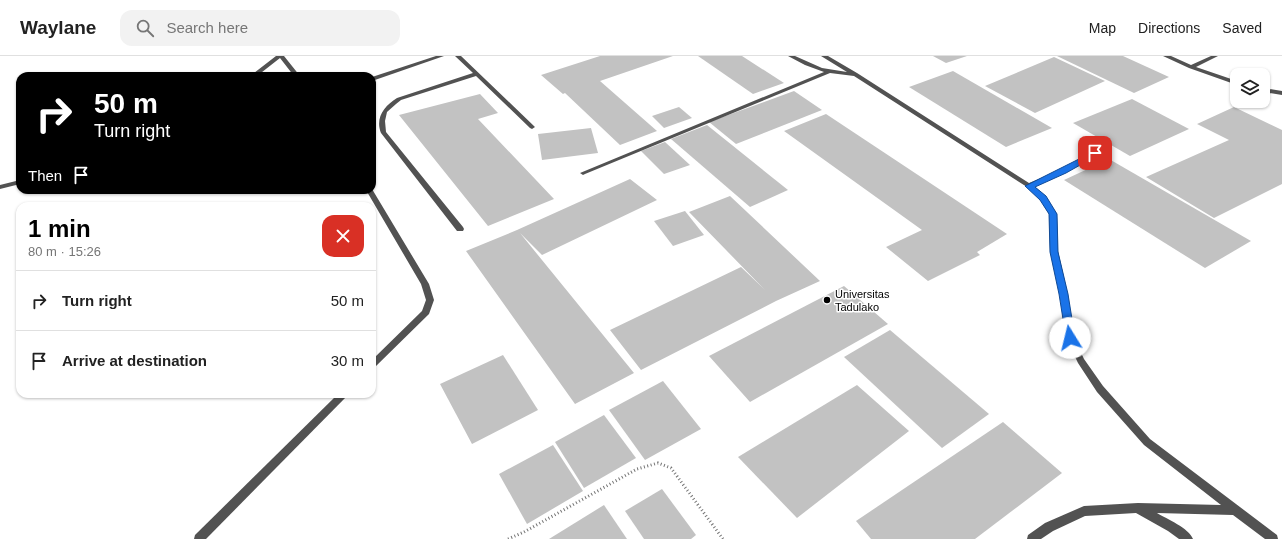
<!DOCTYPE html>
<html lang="en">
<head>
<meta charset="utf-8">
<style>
  :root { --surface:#fff; --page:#f2f2f2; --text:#222; --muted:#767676; --line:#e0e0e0; --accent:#000 }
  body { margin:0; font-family:Arial,sans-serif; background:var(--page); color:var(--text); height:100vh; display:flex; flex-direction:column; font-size:15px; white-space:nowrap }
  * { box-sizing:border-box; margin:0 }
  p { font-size:13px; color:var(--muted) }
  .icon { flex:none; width:22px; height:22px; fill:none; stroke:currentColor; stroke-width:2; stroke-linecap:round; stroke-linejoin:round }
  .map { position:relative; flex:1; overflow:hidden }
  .panel { position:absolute; left:16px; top:146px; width:360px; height:196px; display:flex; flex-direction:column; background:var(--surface); border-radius:12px; box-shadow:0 1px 3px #0004 }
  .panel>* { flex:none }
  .hud { position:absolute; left:16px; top:16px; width:360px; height:122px; border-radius:12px; box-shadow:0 1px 3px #0004; background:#000; color:#fff; overflow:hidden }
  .fabs { position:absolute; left:1230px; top:12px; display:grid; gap:8px }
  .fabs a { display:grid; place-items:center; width:40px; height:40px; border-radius:8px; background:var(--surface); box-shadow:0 1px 3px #0004; font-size:20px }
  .pin { position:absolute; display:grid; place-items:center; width:34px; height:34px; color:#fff; margin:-17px; border-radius:8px; box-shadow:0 2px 6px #0006 }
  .me { position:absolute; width:44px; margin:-22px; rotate:351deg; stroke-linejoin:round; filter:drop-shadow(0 0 3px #0008) }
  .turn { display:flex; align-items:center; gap:14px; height:84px; padding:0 12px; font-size:18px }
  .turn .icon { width:52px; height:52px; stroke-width:2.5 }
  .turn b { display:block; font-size:28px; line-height:34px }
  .then { display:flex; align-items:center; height:38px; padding:0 12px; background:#0003; gap:8px; font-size:15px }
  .round { display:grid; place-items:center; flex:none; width:42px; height:42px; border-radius:12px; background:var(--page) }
  .head { display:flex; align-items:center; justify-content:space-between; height:68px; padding:0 12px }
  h1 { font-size:24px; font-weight:800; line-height:30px; color:var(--accent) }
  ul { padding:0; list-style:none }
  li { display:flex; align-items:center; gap:12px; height:60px; padding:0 12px; border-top:1px solid var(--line) }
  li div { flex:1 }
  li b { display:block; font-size:15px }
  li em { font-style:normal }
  header { display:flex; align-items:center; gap:24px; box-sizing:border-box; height:56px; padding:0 20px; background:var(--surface); border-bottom:1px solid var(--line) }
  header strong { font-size:19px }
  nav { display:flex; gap:22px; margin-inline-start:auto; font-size:14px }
  .search { width:280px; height:36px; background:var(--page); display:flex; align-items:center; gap:10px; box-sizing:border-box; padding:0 14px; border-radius:12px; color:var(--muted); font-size:15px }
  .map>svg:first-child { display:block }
  .building { fill:#c2c2c2 }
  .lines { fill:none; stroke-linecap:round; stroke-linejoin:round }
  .path { stroke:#747474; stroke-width:3; stroke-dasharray:1 2.5; stroke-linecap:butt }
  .service { fill:#525252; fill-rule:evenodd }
  .route { fill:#1a73e8; stroke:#114b97 }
  .poi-dot { fill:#000; stroke:#fff; stroke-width:1.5 }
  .labels { text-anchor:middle; stroke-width:3; stroke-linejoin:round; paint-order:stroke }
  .poi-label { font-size:11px; fill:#000; stroke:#fff; text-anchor:start }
</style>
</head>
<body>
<header>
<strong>Waylane</strong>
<div class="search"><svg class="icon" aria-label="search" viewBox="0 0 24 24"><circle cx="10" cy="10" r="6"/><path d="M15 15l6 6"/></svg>Search here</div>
<nav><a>Map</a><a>Directions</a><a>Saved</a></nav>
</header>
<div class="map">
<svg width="1282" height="483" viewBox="0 0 1282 483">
  <rect width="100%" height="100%" fill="#fff"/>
  <g class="building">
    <polygon points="600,0 673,0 600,25 657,75 620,89 565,37 563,38 541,19"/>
    <polygon points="698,0 742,0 784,27 753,38"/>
    <polygon points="933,0 967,0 946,7"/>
    <polygon points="1057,0 1123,0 1169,21 1134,37"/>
    <polygon points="1054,1 1105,25 1035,57 985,30"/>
    <polygon points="953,15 1052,72 1006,91 909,31"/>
    <polygon points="794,35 822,54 736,88 709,66"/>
    <polygon points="480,38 498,57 478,63 554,143 488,170 399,59"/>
    <polygon points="1132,43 1189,73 1130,100 1073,67"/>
    <polygon points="679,51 692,62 664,72 652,60"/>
    <polygon points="1234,51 1282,74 1282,128 1214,162 1146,121 1229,84 1197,68"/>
    <polygon points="826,58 1007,178 977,196 980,199 928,225 886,191 922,174 784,75"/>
    <polygon points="707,69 788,134 750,151 671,83"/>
    <polygon points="591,72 598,97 542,104 538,78"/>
    <polygon points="665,86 690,109 664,118 641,95"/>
    <polygon points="1109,103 1251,185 1205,212 1064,124"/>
    <polygon points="630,123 657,144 542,199 520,177 634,317 575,348 466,195 517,174"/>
    <polygon points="730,140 820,225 776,245 641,314 610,274 741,211 765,234 689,156"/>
    <polygon points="685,155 704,179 673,190 654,165"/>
    <polygon points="844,230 888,268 750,346 709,300"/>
    <polygon points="890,274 989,358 942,392 844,301"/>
    <polygon points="503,299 538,354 472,388 440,328"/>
    <polygon points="663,325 701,373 645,404 609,354"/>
    <polygon points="857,329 909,375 797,462 738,401"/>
    <polygon points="604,359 636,402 584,432 555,386"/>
    <polygon points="1003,366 1062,417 975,483 871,483 856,465"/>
    <polygon points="553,389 583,435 527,468 499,418"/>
    <polygon points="662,433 696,479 691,483 644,483 625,455"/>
    <polygon points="604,449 627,483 549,483"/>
  </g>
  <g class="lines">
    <polyline class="path" points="508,483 524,476 637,413 658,407 671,412 723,483"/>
    <g class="service">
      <polygon points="276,0 284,0 300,20 294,20 280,2 257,20 250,20"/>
      <polygon points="436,0 444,0 372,25 372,21"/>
      <path d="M455,0H461L535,71L532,73L530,72L476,20L401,44L396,48L387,56L385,65L386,76L463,171L464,173L463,175H457L381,77C375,62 384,50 397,42L473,17Z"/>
      <path d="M788,0H795L822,12L847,16L821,0H828L857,17L1029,127L1061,114L1093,96H1097V98L1065,116L1034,130L1045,140L1057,158L1058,195L1068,239L1074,282L1084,303L1103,330L1150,383L1277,479L1278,483H1265L1233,459L1157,457C1167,463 1189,472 1193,483H1179L1168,475L1136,457L1085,460L1053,475L1041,483H1027L1028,479L1045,467L1084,450L1138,447L1221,449L1144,389L1097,336L1078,307L1066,282L1060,239L1050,195L1049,158L1040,143L1027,131L854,20L830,17L585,118L583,119L580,117L824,16L805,9Z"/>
      <polygon points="1163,0 1171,0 1191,9 1211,0 1218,0 1196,11 1237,25 1237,29 1189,12"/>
      <polygon points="1263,32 1282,35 1282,39 1263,36"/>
      <polygon points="20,124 20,128 0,133 0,129"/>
      <polygon points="372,133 429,228 434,244 429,258 375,311 372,312 372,304 422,255 426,244 421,228 366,134"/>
      <polygon points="338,338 349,338 206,483 194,483 195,479"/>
    </g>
  </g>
  <polygon class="route" points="1095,95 1098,96 1098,99 1066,117 1035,131 1046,140 1057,158 1058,196 1068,238 1075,282 1074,284 1067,284 1066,282 1059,238 1050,196 1049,158 1040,144 1025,130"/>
  <circle class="poi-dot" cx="827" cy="244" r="4"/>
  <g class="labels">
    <g class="poi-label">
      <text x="835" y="242">Universitas<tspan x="835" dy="13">Tadulako</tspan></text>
    </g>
  </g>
</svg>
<div class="fabs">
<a><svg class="icon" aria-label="layers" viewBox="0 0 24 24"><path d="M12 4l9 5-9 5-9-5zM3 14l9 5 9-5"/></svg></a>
</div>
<div class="pin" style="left:1095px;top:97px;background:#d93025"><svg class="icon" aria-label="arrive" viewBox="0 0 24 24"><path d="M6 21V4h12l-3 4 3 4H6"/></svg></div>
<svg class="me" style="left:1070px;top:282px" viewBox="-20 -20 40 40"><circle r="19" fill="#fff"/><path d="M0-13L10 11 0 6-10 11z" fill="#1a73e8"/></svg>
<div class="hud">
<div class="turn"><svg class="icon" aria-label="right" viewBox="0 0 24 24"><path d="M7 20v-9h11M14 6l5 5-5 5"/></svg><div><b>50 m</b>Turn right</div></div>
<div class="then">Then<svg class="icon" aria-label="arrive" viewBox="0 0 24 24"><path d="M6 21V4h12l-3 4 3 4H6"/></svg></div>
</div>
<section class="panel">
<div class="head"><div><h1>1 min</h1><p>80 m · 15:26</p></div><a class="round" style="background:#d93025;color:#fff"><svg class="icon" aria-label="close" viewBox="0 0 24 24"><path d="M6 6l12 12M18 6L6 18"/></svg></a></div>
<ul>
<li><svg class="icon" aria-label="right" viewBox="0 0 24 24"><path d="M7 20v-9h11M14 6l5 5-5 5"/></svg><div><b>Turn right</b></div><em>50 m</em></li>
<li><svg class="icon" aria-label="arrive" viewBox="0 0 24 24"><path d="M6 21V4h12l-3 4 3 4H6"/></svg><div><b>Arrive at destination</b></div><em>30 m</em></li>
</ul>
</section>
</div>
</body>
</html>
